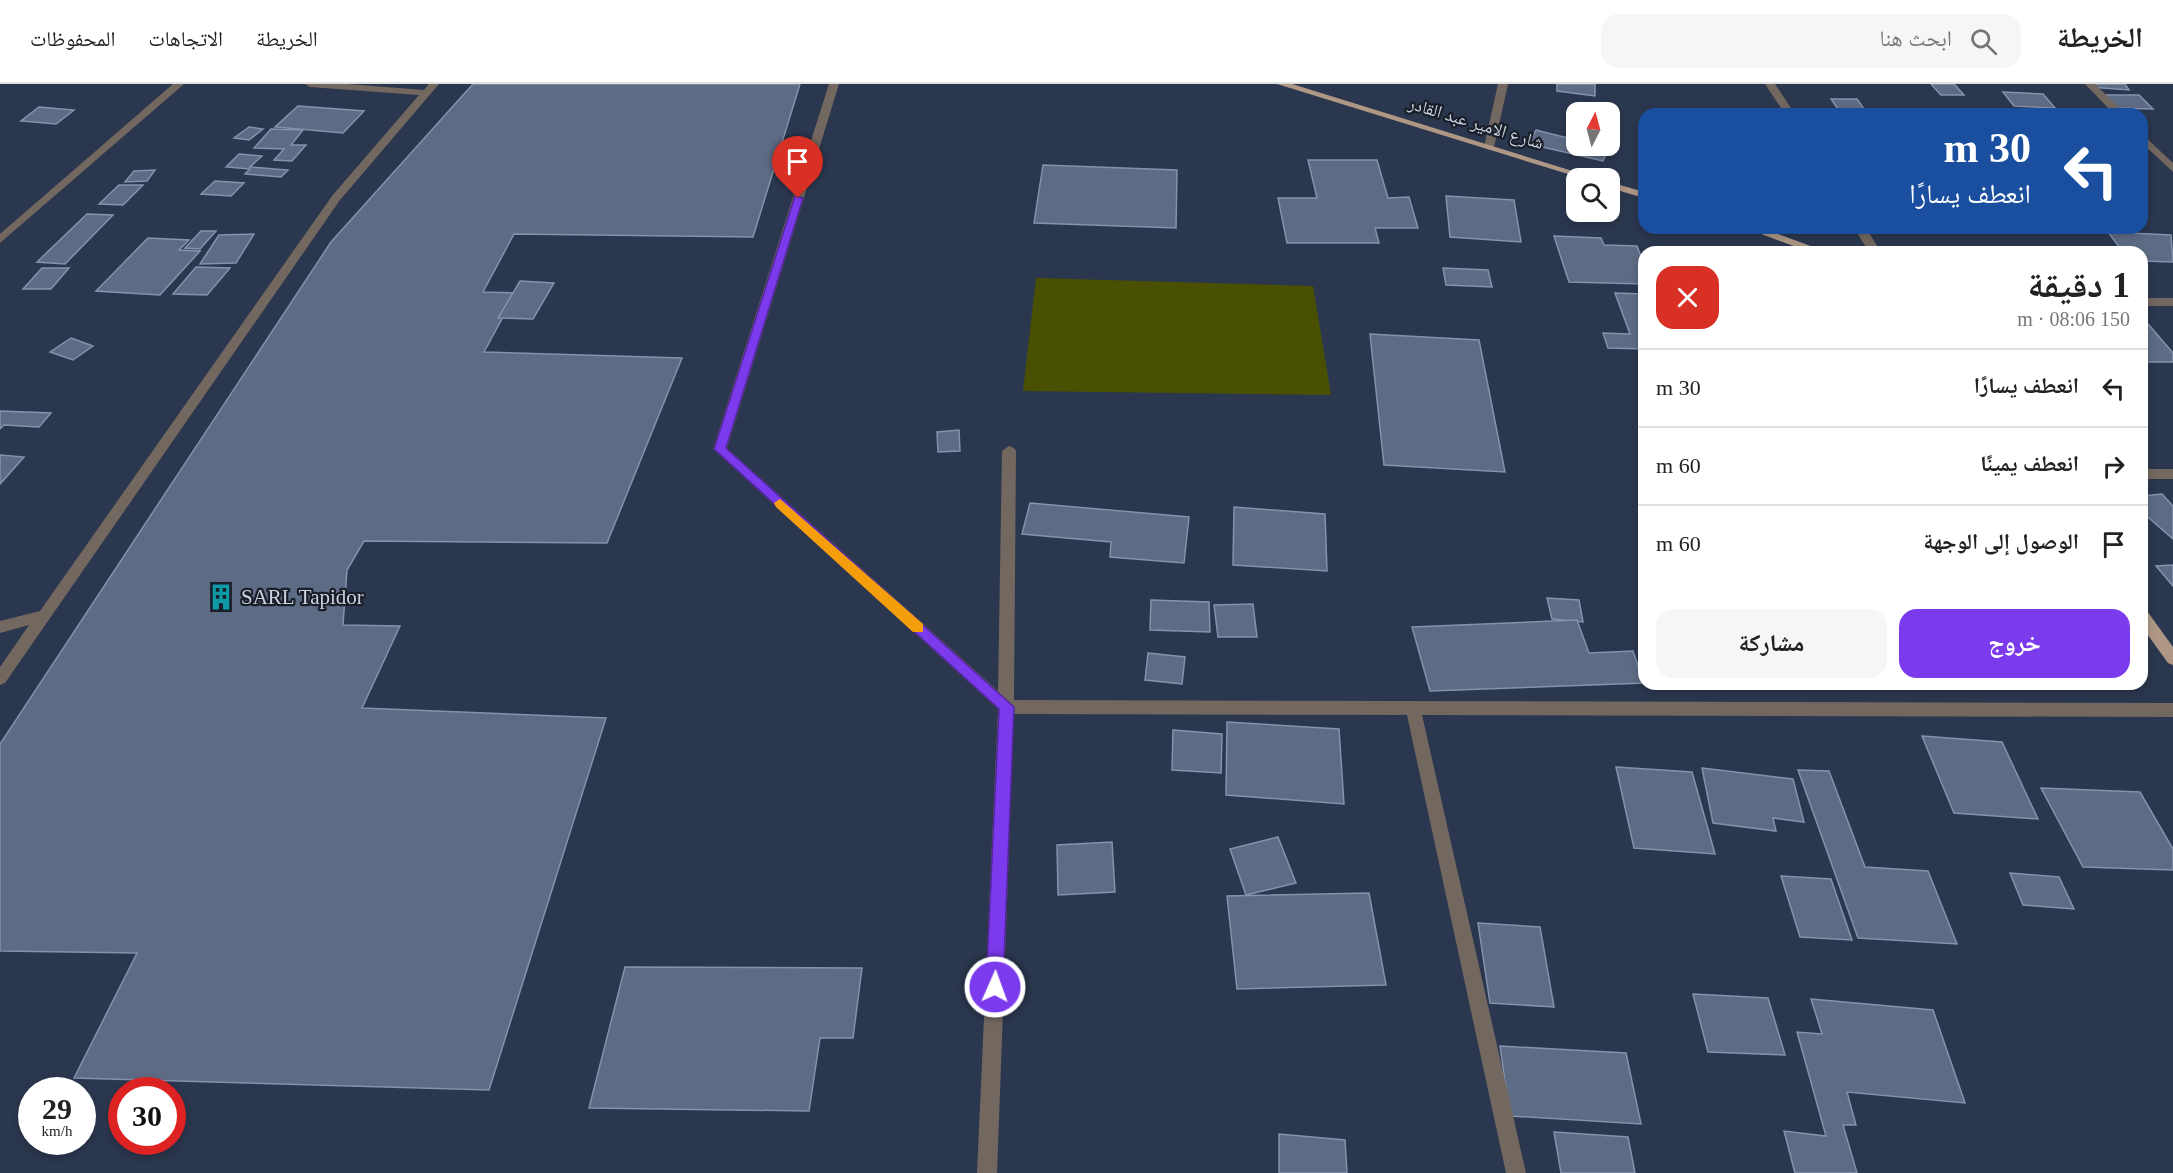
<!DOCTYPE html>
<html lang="ar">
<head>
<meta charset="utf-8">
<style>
  :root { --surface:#fff; --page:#f6f6f6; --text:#222; --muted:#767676; --line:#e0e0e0; --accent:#7c3aed }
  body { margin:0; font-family:"Times New Roman","Noto Naskh Arabic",serif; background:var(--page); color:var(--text); direction:rtl; height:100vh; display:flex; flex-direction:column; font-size:22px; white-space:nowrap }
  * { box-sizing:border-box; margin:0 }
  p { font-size:20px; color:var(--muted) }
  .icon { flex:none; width:33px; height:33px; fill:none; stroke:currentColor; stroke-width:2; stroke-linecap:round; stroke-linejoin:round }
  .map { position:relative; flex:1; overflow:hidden; direction:ltr }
  .side { position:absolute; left:1638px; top:162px; width:510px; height:444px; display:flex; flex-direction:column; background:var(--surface); border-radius:18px; box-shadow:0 3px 9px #0003; direction:rtl }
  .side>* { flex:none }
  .hud { position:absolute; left:1638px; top:24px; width:510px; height:126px; border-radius:18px; box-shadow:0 3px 9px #0003; direction:rtl; background:#1a4fa0; color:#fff; overflow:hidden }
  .needle { width:39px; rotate:6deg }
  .fabs { position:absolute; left:1566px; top:18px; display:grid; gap:12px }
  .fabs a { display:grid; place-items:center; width:54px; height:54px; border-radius:12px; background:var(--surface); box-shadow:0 3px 9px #0003; font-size:30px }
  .speed { position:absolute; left:18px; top:993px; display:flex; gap:12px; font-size:30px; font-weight:700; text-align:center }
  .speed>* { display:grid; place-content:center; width:78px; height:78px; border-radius:50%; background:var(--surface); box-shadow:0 3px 9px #0003; line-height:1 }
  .speed small { font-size:15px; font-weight:400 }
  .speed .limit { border:9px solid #d22; background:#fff; color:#111 }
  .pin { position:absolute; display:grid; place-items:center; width:51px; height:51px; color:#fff; margin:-62px -26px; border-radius:50% 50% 50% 0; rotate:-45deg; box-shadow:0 0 6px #0007 }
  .pin .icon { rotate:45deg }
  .me { position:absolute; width:66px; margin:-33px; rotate:2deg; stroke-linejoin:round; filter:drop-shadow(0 0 4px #0008) }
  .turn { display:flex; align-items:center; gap:21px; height:126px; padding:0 18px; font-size:27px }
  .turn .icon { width:78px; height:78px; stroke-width:2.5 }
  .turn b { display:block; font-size:42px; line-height:51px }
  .round { display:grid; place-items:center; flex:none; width:63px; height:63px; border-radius:18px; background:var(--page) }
  .summary { display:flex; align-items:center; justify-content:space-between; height:102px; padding:0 18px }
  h1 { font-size:36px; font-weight:700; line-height:45px }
  .cta { display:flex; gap:12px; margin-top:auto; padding:12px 18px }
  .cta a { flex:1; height:69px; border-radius:18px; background:var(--accent); color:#fff; font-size:24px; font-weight:700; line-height:69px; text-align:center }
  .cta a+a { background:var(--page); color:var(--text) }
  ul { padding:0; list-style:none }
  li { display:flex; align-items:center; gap:18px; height:78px; padding:0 18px; border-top:2px solid var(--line) }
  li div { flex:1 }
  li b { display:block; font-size:22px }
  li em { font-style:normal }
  header { display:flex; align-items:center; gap:36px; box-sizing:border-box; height:84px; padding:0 30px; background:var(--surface); border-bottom:2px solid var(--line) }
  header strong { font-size:28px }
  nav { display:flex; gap:33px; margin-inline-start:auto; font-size:21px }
  .search { width:420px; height:54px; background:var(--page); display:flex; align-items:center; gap:15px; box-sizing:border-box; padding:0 21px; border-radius:18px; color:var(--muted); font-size:22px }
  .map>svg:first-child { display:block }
  .green { fill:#4a5002 }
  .building { fill:#5d6b84; stroke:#8492ad; stroke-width:1.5 }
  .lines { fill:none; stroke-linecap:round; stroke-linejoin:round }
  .minor { fill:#73685f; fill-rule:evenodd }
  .major { fill:#ae9885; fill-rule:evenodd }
  .route { fill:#7c3aed; stroke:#51269a; stroke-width:1.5 }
  .slow { fill:#f59e0b }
  .labels { text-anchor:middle; stroke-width:4.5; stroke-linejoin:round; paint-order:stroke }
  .far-street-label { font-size:18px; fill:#cbd3e1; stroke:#191f29 }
  .poi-label { font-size:21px; fill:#cbd3e1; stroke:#191f29; text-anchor:start }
</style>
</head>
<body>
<header>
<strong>الخريطة</strong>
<div class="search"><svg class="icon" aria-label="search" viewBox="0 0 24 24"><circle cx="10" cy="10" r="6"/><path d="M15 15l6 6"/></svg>ابحث هنا</div>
<nav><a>الخريطة</a><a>الاتجاهات</a><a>المحفوظات</a></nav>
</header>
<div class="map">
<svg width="2173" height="1089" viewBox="0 0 2173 1089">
  <rect width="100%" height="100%" fill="#2b374e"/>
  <polygon class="green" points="1036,194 1313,202 1331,311 1023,307"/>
  <g class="building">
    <polygon points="473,0 800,0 753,153 514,150 483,208 516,209 484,268 682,274 607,459 364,457 347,486 343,541 400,542 362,624 606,634 489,1006 74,994 137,869 0,867 0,660 331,158"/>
    <polygon points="1557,0 1595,0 1595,12 1557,7"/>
    <polygon points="1931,0 1954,0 1964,11 1941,11"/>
    <polygon points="2087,0 2125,0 2129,6 2089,3"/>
    <polygon points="2003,8 2043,10 2055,24 2014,22"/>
    <polygon points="2098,11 2139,11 2153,25 2111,24"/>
    <polygon points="1831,15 1857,15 1864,25 1838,25"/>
    <polygon points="298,22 364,27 343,49 275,43"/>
    <polygon points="39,23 74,26 56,40 21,37"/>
    <polygon points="249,43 263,45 249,56 234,54"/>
    <polygon points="271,45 303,46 291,61 306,61 292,77 274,76 284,65 254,64"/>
    <polygon points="1536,46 1576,56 1576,62 1609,63 1603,77 1529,60"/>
    <polygon points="239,70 262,72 250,83 288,86 281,93 245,90 250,85 226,83"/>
    <polygon points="1308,76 1377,76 1388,114 1409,113 1418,144 1375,144 1379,159 1287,159 1278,114 1317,114"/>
    <polygon points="1043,81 1177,86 1176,144 1034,139"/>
    <polygon points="155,86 147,97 125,98 134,87"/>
    <polygon points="215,97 244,99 231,112 201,110"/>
    <polygon points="119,101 143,101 123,121 99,120"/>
    <polygon points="1446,112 1514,116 1521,158 1450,153"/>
    <polygon points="87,130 113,131 65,180 37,178"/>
    <polygon points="201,147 216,147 200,165 185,164"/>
    <polygon points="2108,148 2171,151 2173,178 2142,177 2142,168 2123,168"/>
    <polygon points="254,150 236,179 200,180 219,151"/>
    <polygon points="1554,152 1601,154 1604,161 1637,162 1644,180 1644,200 1569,198"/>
    <polygon points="148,154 189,156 179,166 200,167 160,211 96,207"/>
    <polygon points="1985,163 2049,166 2050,168 1988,168"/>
    <polygon points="2090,163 2116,164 2119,168 2094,168"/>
    <polygon points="196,183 230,184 207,211 173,210"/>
    <polygon points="42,184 69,184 51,205 23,205"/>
    <polygon points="1443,184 1488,186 1492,203 1446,201"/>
    <polygon points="520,197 554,199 533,235 498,234"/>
    <polygon points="1615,209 1644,210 1644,265 1608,264 1603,249 1630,250"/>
    <polygon points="2142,233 2173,269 2173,278 2142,278"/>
    <polygon points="1370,250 1479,256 1505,388 1384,381"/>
    <polygon points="71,254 93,262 73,276 50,268"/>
    <polygon points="0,327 51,329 39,343 4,341 0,345"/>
    <polygon points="959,346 960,367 938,368 937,348"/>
    <polygon points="0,371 24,373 0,400"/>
    <polygon points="2162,410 2173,422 2173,455 2142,428 2142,412"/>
    <polygon points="1030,419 1189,433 1184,479 1110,473 1111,458 1022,450"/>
    <polygon points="1234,423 1325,430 1327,487 1233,481"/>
    <polygon points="2173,481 2173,502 2156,482"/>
    <polygon points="1547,514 1579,516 1583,538 1552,535"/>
    <polygon points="1151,516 1209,518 1210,548 1150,546"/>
    <polygon points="1253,520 1257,553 1218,553 1214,521"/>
    <polygon points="1577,536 1589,569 1633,567 1644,599 1430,607 1412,543"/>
    <polygon points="1148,569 1185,573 1182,600 1145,596"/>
    <polygon points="1716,600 1764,600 1765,605"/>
    <polygon points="1227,638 1339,645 1344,720 1226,711"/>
    <polygon points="1173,646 1222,650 1221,689 1172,686"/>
    <polygon points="1922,652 2002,658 2038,735 1954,729"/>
    <polygon points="1616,683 1692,688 1715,770 1634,764"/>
    <polygon points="1702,684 1793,695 1804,738 1773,734 1776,747 1713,739"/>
    <polygon points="1798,686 1829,687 1865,783 1928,787 1957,860 1858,854"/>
    <polygon points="2041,704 2140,708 2173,765 2173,786 2083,783"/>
    <polygon points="1278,753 1296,799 1246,811 1230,765"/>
    <polygon points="1112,758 1115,808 1058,811 1057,761"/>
    <polygon points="2010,789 2059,793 2074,825 2023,821"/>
    <polygon points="1781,792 1831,795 1852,856 1800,853"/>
    <polygon points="1369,809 1386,901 1237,905 1227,812"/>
    <polygon points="1478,839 1540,843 1554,923 1490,919"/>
    <polygon points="625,883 862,884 853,954 820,954 809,1027 589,1024"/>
    <polygon points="1693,910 1768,914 1785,971 1708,968"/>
    <polygon points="1811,915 1933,926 1965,1019 1847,1008 1856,1041 1843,1041 1857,1089 1795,1089 1784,1047 1826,1052 1797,948 1822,950"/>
    <polygon points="1500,962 1626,969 1641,1040 1510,1032"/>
    <polygon points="1554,1048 1628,1053 1635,1089 1561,1089"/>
    <polygon points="1279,1050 1345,1056 1347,1089 1279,1089"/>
  </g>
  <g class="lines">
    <g class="minor">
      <polygon points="173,0 184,0 0,159 0,150"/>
      <polygon points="305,0 347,0 424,6 429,0 439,0 340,116 5,599 0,601 0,583 29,541 0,549 0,537 40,527 332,112 419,11 310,3"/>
      <polygon points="829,0 839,0 727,364 998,607 1002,367 1009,362 1014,364 1016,367 1014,616 2173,619 2173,633 1422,631 1526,1089 1506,1089 1407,631 1014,630 997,1089 977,1089 998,625 713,365"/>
      <polygon points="1498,0 1508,0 1494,63 1489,66 1484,63"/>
      <polygon points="1765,0 1775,0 1795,30 1785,30"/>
      <polygon points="2085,0 2095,0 2125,30 2114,30"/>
      <polygon points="2142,50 2173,79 2173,88 2142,59"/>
      <polygon points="1854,144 1866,144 1881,168 1869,168"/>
      <rect x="2142" y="214" width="31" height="8"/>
      <rect x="2142" y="385" width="31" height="10"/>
    </g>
    <g class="major">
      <polygon points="1277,0 1292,0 1595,94 1581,94"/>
      <polygon points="1610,98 1644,108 1644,114 1610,104"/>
      <polygon points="1745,144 1762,144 1827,168 1810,168"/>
      <polygon points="2142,525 2147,527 2173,563 2173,581 2168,579 2142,543"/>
    </g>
  </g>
  <polygon class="route" points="795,112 803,114 726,364 1014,623 1003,903 1001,909 995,911 989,909 986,903 999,625 714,365"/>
  <polygon class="slow" points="780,415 923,540 923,548 913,548 776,423 774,419"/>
  <defs>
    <g id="building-bare" transform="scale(2.07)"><path d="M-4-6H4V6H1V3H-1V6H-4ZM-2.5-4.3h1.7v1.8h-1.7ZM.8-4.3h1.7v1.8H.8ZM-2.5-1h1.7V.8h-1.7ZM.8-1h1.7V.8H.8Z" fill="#0f9aa8" stroke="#191f29" stroke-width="2.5" paint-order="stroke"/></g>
  </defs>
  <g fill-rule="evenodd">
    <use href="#building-bare" x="221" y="513"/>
  </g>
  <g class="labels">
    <g class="far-street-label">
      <text transform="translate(1476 39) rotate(17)" y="6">شارع الامير عبد القادر</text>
    </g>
    <g class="poi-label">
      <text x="241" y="520">SARL Tapidor</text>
    </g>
  </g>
</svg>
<div class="fabs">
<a><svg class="needle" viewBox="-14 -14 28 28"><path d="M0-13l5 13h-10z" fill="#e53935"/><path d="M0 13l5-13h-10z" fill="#767676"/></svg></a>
<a><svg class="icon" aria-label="search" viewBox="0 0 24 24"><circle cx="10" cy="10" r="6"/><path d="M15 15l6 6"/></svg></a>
</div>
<div class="speed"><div>29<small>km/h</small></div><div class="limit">30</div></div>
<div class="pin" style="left:798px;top:114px;background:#d93025"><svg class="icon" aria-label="arrive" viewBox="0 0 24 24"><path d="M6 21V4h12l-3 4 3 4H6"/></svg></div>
<svg class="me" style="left:995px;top:903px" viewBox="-20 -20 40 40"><circle r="17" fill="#7c3aed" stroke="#fff" stroke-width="3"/><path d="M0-11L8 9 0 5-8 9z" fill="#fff"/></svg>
<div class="hud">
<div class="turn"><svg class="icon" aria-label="left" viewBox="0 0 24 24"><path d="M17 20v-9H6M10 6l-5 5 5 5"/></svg><div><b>30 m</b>انعطف يسارًا</div></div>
</div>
<section class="side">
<div class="summary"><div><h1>1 دقيقة</h1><p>150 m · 08:06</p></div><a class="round" style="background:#d93025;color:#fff"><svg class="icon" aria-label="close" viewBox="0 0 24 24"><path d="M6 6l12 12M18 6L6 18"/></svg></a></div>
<ul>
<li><svg class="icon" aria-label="left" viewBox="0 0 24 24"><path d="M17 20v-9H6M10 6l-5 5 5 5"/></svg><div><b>انعطف يسارًا</b></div><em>30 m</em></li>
<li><svg class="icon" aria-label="right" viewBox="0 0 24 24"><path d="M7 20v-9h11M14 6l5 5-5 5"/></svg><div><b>انعطف يمينًا</b></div><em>60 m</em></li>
<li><svg class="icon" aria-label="arrive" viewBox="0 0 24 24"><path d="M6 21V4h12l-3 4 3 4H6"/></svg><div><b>الوصول إلى الوجهة</b></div><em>60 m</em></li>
</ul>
<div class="cta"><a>خروج</a><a>مشاركة</a></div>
</section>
</div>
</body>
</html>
